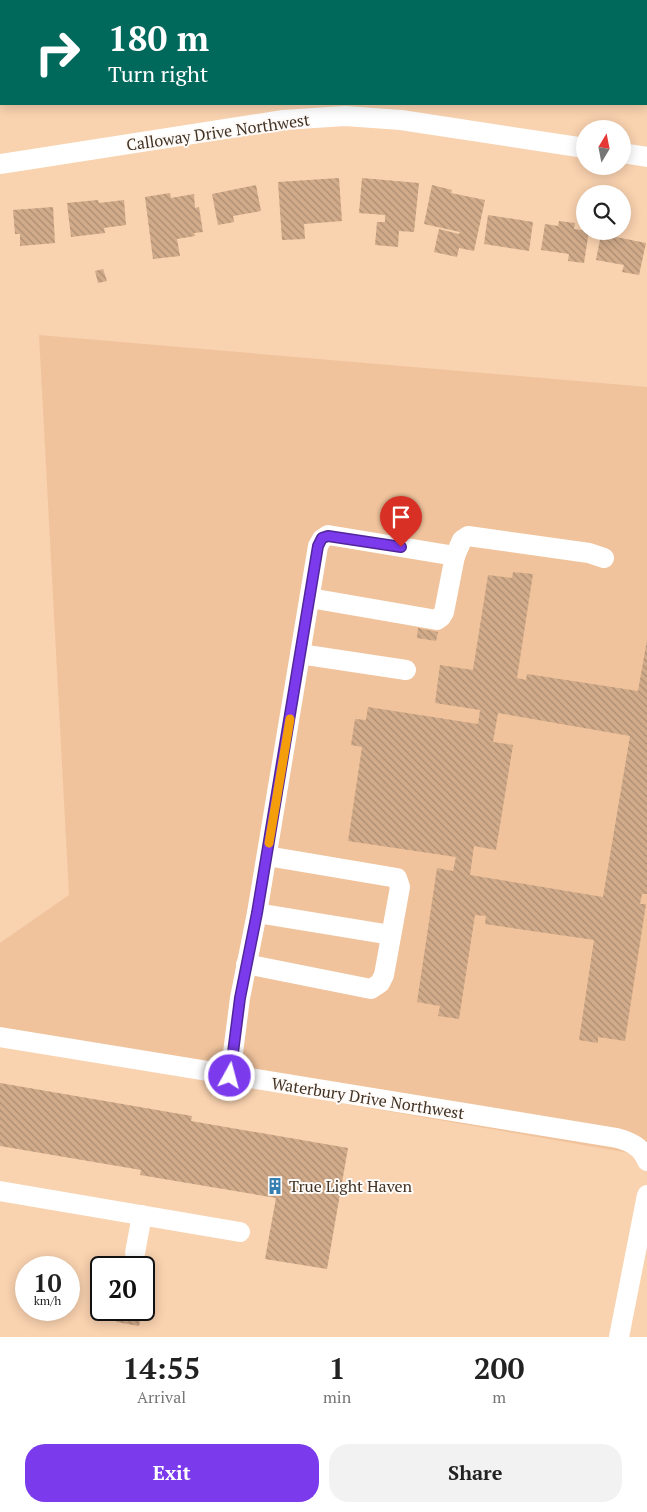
<!DOCTYPE html>
<html lang="en">
<head>
<meta charset="utf-8">
<style>
  :root { --surface:#fff; --page:#f2f2f2; --text:#222; --muted:#767676; --accent:#7c3aed }
  body { margin:0; font-family:"PT Serif",serif; background:var(--page); color:var(--text); height:100vh; display:flex; flex-direction:column; font-size:19px; white-space:nowrap }
  * { box-sizing:border-box; margin:0 }
  p { font-size:16px; color:var(--muted) }
  .icon { flex:none; width:28px; height:28px; fill:none; stroke:currentColor; stroke-width:2; stroke-linecap:round; stroke-linejoin:round }
  .map { position:relative; height:1337px; overflow:hidden }
  .drawer { display:flex; flex-direction:column; background:var(--surface); flex:1 }
  .drawer>* { flex:none }
  .banner { position:absolute; left:0px; top:0px; width:648px; height:105px; box-shadow:0 2px 12px #0003; background:#00695c; color:#fff; overflow:hidden }
  .needle { width:32px; rotate:10deg }
  .buttons { position:absolute; left:576px; top:120px; display:grid; gap:10px }
  .buttons a { display:grid; place-items:center; width:55px; height:55px; border-radius:50%; background:var(--surface); box-shadow:0 2px 12px #0003; font-size:25px }
  .speed { position:absolute; left:15px; top:1256px; display:flex; gap:10px; font-size:25px; font-weight:700; text-align:center }
  .speed>* { display:grid; place-content:center; width:65px; height:65px; border-radius:50%; background:var(--surface); box-shadow:0 2px 12px #0003; line-height:1 }
  .speed small { font-size:12px; font-weight:400 }
  .speed .limit { border:2px solid #111; border-radius:8px; background:#fff; color:#111 }
  .pin { position:absolute; display:grid; place-items:center; width:42px; height:42px; color:#fff; margin:-51px -21px; border-radius:50% 50% 50% 0; rotate:-45deg; box-shadow:0 0 5px #0007 }
  .pin .icon { rotate:45deg }
  .me { position:absolute; width:55px; margin:-28px; rotate:7deg; stroke-linejoin:round; filter:drop-shadow(0 0 4px #0008) }
  .turn { display:flex; align-items:center; gap:18px; height:105px; padding:0 25px; font-size:22px }
  .turn .icon { width:65px; height:65px; stroke-width:2.5 }
  .turn b { display:block; font-size:35px; line-height:42px }
  .eta { display:flex; justify-content:space-evenly; align-items:center; height:85px; text-align:center }
  .eta b { font-size:30px; font-weight:800; line-height:35px }
  .cta { display:flex; gap:10px; margin-top:auto; padding:10px 25px }
  .cta a { flex:1; height:58px; border-radius:20px; background:var(--accent); color:#fff; font-size:20px; font-weight:800; line-height:58px; text-align:center }
  .cta a+a { background:var(--page); color:var(--text) }
  .map>svg:first-child { display:block }
  .built { fill:#f0c39c }
  .building { fill:url(#building-back-hatch); fill-rule:evenodd }
  .lines { fill:none; stroke-linecap:round; stroke-linejoin:round }
  .minor { stroke:#fff; stroke-width:20 }
  .route-casing { stroke:#51269a; stroke-width:12 }
  .route { stroke:#7c3aed; stroke-width:9 }
  .slow { stroke:#f59e0b; stroke-width:9 }
  .labels { text-anchor:middle; stroke-width:4; stroke-linejoin:round; paint-order:stroke }
  .street-label { font-size:16px; fill:#413224; stroke:#fefaf7 }
  .poi-label { font-size:16px; fill:#413224; stroke:#fefaf7; text-anchor:start }
</style>
</head>
<body>
<div class="map">
<svg width="647" height="1337" viewBox="0 0 647 1337">
  <defs>
    <pattern id="building-back-hatch" width="6" height="6" patternUnits="userSpaceOnUse" patternTransform="scale(1.25)"><rect width="6" height="6" fill="#d1ab8a"/><path d="M-1 5l2 2M0 0l6 6M5-1l2 2" fill="none" stroke="#ab8c71"/></pattern>
  </defs>
  <rect width="100%" height="100%" fill="#f9d2af"/>
  <polygon class="built" points="39,335 647,387 647,1156 0,1044 0,943 69,895"/>
  <g class="building">
    <polygon points="339,178 342,221 304,224 305,239 282,240 278,182"/>
    <polygon points="362,178 419,183 414,232 399,231 398,247 375,245 377,222 385,222 385,215 359,213"/>
    <polygon points="256,185 261,211 233,216 234,222 218,225 212,194"/>
    <polygon points="432,185 452,190 451,193 485,200 474,251 459,248 457,257 434,252 439,229 459,234 460,232 424,224"/>
    <polygon points="170,193 171,198 194,194 195,208 199,207 203,232 194,233 195,236 177,239 180,256 153,259 145,197"/>
    <polygon points="98,200 99,203 124,200 126,225 104,228 105,233 71,237 67,203"/>
    <polygon points="53,207 55,243 20,246 20,234 15,234 13,210"/>
    <polygon points="488,215 533,222 529,251 484,244"/>
    <polygon points="559,221 575,223 574,229 589,231 584,263 568,261 569,254 541,250 545,224 558,226"/>
    <polygon points="601,234 646,243 639,275 622,272 624,265 596,260"/>
    <polygon points="103,269 107,281 98,283 95,271"/>
    <path d="M513,572L533,574L517,678L526,680L527,674L638,691L647,640V894H642L640,904H646L625,1041L598,1037V1043L579,1040L594,940L485,924L486,916L475,915L459,1019L438,1016L440,1006L417,1002L437,868L453,871L456,857L348,841L362,747L351,745L355,719L366,720L368,707L478,724L480,710L435,703L440,665L473,670L488,575L512,578ZM498,713L630,736L603,897L470,875L474,846L496,850L513,745L493,742Z"/>
    <polygon points="418,628 438,632 436,641 417,638"/>
    <polygon points="0,1083 192,1116 191,1121 348,1148 327,1269 265,1259 276,1198 140,1175 141,1170 0,1146"/>
    <polygon points="118,1310 142,1311 139,1326 116,1322"/>
  </g>
  <g class="lines">
    <g class="minor">
      <polyline points="622,153 647,157"/>
      <polyline points="0,164 283,120 345,116 401,120 585,148"/>
      <polyline points="310,598 437,620 441,617 444,612 455,556"/>
      <polyline points="300,654 406,670"/>
      <polyline points="257,913 391,935"/>
      <polyline points="246,964 371,989 380,983 384,975 400,887 397,878 267,856"/>
      <path d="M0,1037L617,1138C631,1142 642,1147 647,1161"/>
      <polyline points="230,1076 240,998 257,913 318,546 322,539 328,535 455,556 462,540 468,536 589,553 604,558"/>
      <polyline points="0,1191 240,1232"/>
      <polyline points="135,1253 142,1215"/>
      <polyline points="619,1337 647,1195"/>
    </g>
  </g>
  <g class="lines">
    <g class="route-casing">
      <polyline id="route" points="230,1076 240,998 257,913 318,546 322,538 328,536 401,547"/>
    </g>
    <use href="#route" class="route"/>
    <polyline class="slow" points="269,843 290,719"/>
  </g>
  <defs>
    <g id="building-bare" transform="scale(1.35)"><path d="M-4-6H4V6H1V3H-1V6H-4ZM-2.5-4.3h1.7v1.8h-1.7ZM.8-4.3h1.7v1.8H.8ZM-2.5-1h1.7V.8h-1.7ZM.8-1h1.7V.8H.8Z" fill="#357eb2" stroke="#fefaf7" stroke-width="2.5" paint-order="stroke"/></g>
  </defs>
  <g fill-rule="evenodd">
    <use href="#building-bare" x="275" y="1186"/>
  </g>
  <g class="labels">
    <g class="street-label">
      <text transform="translate(218 132) rotate(-8)" y="6">Calloway Drive Northwest</text>
      <text transform="translate(368 1098) rotate(9)" y="6">Waterbury Drive Northwest</text>
    </g>
    <g class="poi-label">
      <text x="289" y="1192">True Light Haven</text>
    </g>
  </g>
</svg>
<div class="buttons">
<a><svg class="needle" viewBox="-14 -14 28 28"><path d="M0-13l5 13h-10z" fill="#e53935"/><path d="M0 13l5-13h-10z" fill="#767676"/></svg></a>
<a><svg class="icon" aria-label="search" viewBox="0 0 24 24"><circle cx="10" cy="10" r="6"/><path d="M15 15l6 6"/></svg></a>
</div>
<div class="speed"><div>10<small>km/h</small></div><div class="limit">20</div></div>
<div class="pin" style="left:401px;top:547px;background:#d93025"><svg class="icon" aria-label="arrive" viewBox="0 0 24 24"><path d="M6 21V4h12l-3 4 3 4H6"/></svg></div>
<svg class="me" style="left:230px;top:1076px" viewBox="-20 -20 40 40"><circle r="17" fill="#7c3aed" stroke="#fff" stroke-width="3"/><path d="M0-11L8 9 0 5-8 9z" fill="#fff"/></svg>
<div class="banner">
<div class="turn"><svg class="icon" aria-label="right" viewBox="0 0 24 24"><path d="M7 20v-9h11M14 6l5 5-5 5"/></svg><div><b>180 m</b>Turn right</div></div>
</div>
</div>
<section class="drawer">
<div class="eta">
<div><b>14:55</b><p>Arrival</p></div>
<div><b>1</b><p>min</p></div>
<div><b>200</b><p>m</p></div>
</div>
<div class="cta"><a>Exit</a><a>Share</a></div>
</section>
</body>
</html>
